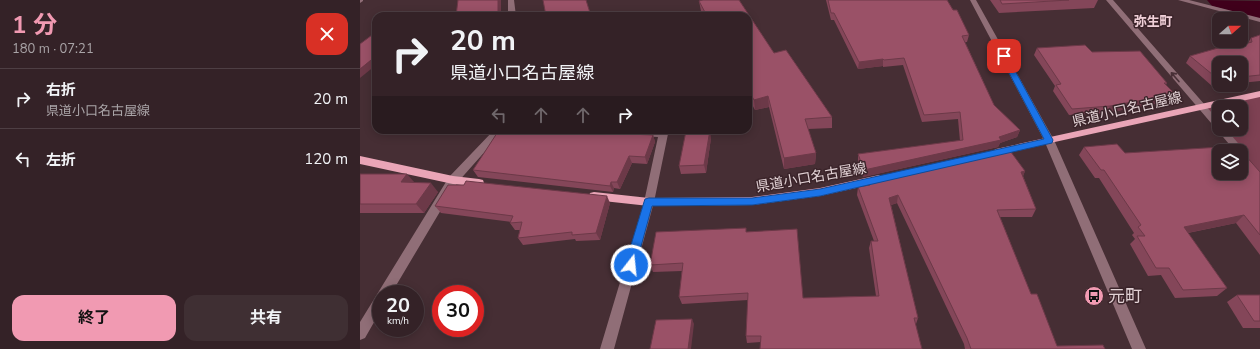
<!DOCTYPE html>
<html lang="ja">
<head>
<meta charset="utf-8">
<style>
  :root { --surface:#342227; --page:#3f2f33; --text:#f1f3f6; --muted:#a9a4a7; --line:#4e3f44; --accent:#f19ab2 }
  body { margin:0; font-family:"Nunito Sans","Noto Sans JP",sans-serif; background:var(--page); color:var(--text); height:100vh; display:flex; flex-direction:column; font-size:15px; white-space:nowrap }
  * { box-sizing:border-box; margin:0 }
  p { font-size:13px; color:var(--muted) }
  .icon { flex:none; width:22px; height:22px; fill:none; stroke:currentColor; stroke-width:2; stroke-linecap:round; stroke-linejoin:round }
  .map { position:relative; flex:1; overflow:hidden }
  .details { display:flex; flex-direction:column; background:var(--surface); width:360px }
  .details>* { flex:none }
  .hud { position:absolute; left:12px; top:12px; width:380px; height:122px; border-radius:12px; box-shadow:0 2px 10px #0003,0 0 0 1px var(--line); background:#342227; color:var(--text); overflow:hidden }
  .needle { width:26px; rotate:69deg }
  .tools { position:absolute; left:852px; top:12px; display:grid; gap:8px }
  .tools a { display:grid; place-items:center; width:36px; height:36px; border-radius:8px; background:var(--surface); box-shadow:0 2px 10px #0003,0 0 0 1px var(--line); font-size:20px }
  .speed { position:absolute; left:12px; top:285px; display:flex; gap:8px; font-size:20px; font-weight:700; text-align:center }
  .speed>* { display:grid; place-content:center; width:52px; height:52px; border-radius:50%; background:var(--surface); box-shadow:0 2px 10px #0003,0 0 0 1px var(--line); line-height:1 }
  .speed small { font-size:10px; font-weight:400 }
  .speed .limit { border:6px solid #d22; background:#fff; color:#111 }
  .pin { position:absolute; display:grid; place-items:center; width:34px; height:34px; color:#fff; margin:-17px; border-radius:8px; box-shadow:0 2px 6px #0006 }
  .me { position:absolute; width:44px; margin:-22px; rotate:16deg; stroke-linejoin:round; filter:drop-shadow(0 0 3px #0008) }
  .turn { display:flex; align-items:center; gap:14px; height:84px; padding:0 12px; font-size:18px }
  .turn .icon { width:52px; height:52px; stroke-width:2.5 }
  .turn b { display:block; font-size:28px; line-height:34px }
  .lanes { display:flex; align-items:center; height:38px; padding:0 12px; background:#0003; justify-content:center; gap:20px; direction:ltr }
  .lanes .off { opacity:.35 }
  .round { display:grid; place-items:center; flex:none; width:42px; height:42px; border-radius:12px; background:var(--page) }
  .overview { display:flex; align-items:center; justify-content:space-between; height:68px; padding:0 12px }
  h1 { font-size:24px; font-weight:700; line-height:30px; color:var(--accent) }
  .cta { display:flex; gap:8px; margin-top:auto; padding:8px 12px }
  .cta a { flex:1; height:46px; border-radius:12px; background:var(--accent); color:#111; font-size:16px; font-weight:700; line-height:46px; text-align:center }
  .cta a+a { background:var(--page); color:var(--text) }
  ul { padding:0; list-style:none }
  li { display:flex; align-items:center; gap:12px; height:60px; padding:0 12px; border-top:1px solid var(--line) }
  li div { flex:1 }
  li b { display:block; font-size:15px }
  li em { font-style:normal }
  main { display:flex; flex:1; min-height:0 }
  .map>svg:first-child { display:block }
  .green { fill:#7e4153 }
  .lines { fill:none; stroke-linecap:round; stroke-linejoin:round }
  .river { fill:#40001b; fill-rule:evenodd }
  .minor { fill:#906e77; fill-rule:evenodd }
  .major { fill:#eaa5b7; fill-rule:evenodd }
  .wall { fill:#844659 }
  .shaded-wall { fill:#6c3948 }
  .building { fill:#9a5167; stroke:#6c3948; fill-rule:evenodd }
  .oneway { stroke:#482f36 }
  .route { fill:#1a73e8; stroke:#114b97 }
  .labels { text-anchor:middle; stroke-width:3; stroke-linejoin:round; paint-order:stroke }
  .far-quarter-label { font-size:13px; font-weight:bold; fill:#f0d0d8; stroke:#3b242a }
  .street-label { font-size:14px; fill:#e1d1d4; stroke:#3b242a }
  .near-poi-label { font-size:17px; fill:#e1d1d4; stroke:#3b242a; text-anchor:start }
</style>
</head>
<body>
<main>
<section class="details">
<div class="overview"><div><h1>1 分</h1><p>180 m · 07:21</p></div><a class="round" style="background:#d93025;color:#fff"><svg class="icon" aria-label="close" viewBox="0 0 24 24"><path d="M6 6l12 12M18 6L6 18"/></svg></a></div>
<ul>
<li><svg class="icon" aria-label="right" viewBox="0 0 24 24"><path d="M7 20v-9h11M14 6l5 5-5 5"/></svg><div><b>右折</b><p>県道小口名古屋線</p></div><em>20 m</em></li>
<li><svg class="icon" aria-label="left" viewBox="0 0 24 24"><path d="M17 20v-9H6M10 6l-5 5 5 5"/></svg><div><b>左折</b></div><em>120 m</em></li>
</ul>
<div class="cta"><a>終了</a><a>共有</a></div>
</section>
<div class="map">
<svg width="900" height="349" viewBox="0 0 900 349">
  <rect width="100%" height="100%" fill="#462e34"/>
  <polygon class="green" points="900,94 900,174 861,129 881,129 881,107 859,107 859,127 841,107"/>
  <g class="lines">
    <polygon class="river" points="847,0 900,1 900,19 852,6"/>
    <g class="minor">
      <polygon points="0,0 3,0 3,1 0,3"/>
      <polygon points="148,0 154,0 156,16 148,16"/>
      <polygon points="610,0 616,0 694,140 786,349 772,349 684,140"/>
      <polygon points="746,0 753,0 859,121 859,129 866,129 883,149 885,151 883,153 881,154 881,151 875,151"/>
      <polygon points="818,0 829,0 900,18 900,22"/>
      <polygon points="134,130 144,130 97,183 31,294 21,294 21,310 5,338 0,340 0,322 89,177"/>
      <polygon points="203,130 284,130 303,131 308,134 294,202 254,349 240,349 284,202 298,137 208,133"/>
    </g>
    <g class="major">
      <polygon points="900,91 900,97 636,155 631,152 636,149"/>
      <polygon points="0,156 93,176 119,179 123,180 124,183 123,186 119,187 93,184 0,164"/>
      <polygon points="519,175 523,176 524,179 523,182 460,196 392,205 289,206 234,200 230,199 229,196 230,193 234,192 289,198 392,197 460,188"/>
    </g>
  </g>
  <g class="wall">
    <polygon points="343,0 379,0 414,53 426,50 472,117 472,128 448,129 456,153 455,164 424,169 409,107 395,110 388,97 388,16 343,16 341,11 339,1"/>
    <polygon points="466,0 587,0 609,35 607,42 605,42 634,105 660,130 657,137 640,143 638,147 503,177 498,160 498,154 600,141 598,119 562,122 543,65 523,67 523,66 498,69 474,20 471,20"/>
    <polygon points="630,0 738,0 734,8 639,13"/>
    <polygon points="900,35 900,81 881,83 881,63 859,63 859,85 866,85 852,86 826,63 830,56 888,43 891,38"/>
    <polygon points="677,48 732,52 807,83 806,85 810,101 746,113 709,115 693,91 695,86 674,55"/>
    <polygon points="139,130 199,130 199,131 293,135 295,142 287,164 272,163 260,189 254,188 253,192 118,177 113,170"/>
    <polygon points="351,138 346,173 321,174 319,166"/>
    <polygon points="724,147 900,172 900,255 876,223 828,233 867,288 857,296 815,298 801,275 788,276 770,244 775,239 772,235 774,233 739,178 735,178 719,155"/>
    <polygon points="665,171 663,176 676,209 672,217 640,217 671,294 697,346 745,349 605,349 604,344 537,203 531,205 558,318 556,324 401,342 387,343 386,336 388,300 322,304 319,297 322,271 293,272 290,265 386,232 443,298 516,296 509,248 511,241 514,241 497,195 498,187 507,186 508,179"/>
    <polygon points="0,174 55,183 78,192 64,213 0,213"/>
    <polygon points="250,203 240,240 216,241 215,239 163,245 158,238 160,230 155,230 150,223 151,222 81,213 75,206"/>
    <polygon points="877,295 900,295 900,328 883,328 867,302"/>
  </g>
  <g class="shaded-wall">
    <rect x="138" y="0" width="3" height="16"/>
    <polygon points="43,11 46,16 42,16"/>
    <polygon points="16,56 16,65 0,78 0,69"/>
    <polygon points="523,59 523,66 498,69 499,62"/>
    <polygon points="815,94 810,101 746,113 750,106"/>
    <polygon points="408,96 409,107 395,110 394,100"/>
    <polygon points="350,130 351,138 346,173 344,165"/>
    <polygon points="660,130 657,137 640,143 638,147 503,177 504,170"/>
    <polygon points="293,135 295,142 287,164 285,157"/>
    <polygon points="456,153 455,164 424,169 424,158"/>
    <polygon points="269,156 272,163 260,189 257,182"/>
    <polygon points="665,171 662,179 661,172"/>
    <polygon points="47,174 55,183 41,182"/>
    <polygon points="251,182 254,188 253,192 250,186"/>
    <polygon points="71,183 78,192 64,213 56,204"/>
    <polygon points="538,195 537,203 528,206 529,198"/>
    <polygon points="247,196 250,203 240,240 236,233"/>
    <polygon points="884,215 876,223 817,235 824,227"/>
    <polygon points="332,319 334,324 331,349 328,349"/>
  </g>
  <g class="building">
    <polygon points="98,0 138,0 138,16 96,16"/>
    <polygon points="183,0 226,0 231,16 186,16"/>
    <polygon points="343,0 379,0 414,53 426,50 472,117 445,119 456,153 424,158 408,96 394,100 388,89 388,16 347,16 339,1"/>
    <polygon points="468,0 587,0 593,10 597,10 609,35 602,36 634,105 660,130 639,137 641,140 504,170 498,154 603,140 600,112 564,115 544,58 524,60 523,59 499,62 474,13 471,13"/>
    <polygon points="640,0 709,0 642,4"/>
    <polygon points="43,11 42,16 37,16"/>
    <polygon points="16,32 16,56 0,69 0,44"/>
    <polygon points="900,35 900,75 881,77 881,63 859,63 859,79 858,79 830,56 865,46 868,48 892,42 891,38"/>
    <polygon points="725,45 732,52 780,51 807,83 804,83 815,94 750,106 712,109 696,85 701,84 677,48"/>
    <polygon points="139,130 195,130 195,131 293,135 285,157 269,156 257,182 251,182 250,186 113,170"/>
    <polygon points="350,130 344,165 319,166 326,131"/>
    <path d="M757,144L765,153L877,146L900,172V235L884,215L824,227L867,288L823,290L809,268H796L777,236H785L778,227L781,225L744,170H741L724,147ZM859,151H881V173H859Z"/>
    <polygon points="648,148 665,171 661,172 676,209 637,210 671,294 677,294 697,346 743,345 745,349 611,349 607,338 538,195 529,198 558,318 554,318 562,349 400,349 401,336 386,336 388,293 319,297 323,263 290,265 296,232 386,228 386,232 437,229 443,298 519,296 511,241 518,241 498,187 510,185 508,179"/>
    <polygon points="0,174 47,174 41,182 71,183 56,204 0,204"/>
    <polygon points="106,181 247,196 236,233 212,235 212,232 158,238 162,222 150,223 153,216 75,206 88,185 104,185"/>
    <polygon points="877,295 900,295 900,321 894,321"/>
    <polygon points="332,319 328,349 290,349 296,320"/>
  </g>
  <defs><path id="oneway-shaft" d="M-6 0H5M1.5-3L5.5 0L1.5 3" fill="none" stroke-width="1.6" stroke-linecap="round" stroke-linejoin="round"/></defs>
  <use class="oneway" href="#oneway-shaft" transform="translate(815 77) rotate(-131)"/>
  <polygon class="route" points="644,54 647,56 693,140 692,143 460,196 392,205 292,206 276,265 274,268 271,269 267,268 265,265 284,202 285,199 289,198 392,198 460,189 684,139 640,56"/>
  <defs>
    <g id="bus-disc" transform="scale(1)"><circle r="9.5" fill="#f19ab2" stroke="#3b242a"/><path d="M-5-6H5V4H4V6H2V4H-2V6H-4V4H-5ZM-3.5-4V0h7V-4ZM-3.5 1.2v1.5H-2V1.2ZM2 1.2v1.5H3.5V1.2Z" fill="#111"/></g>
  </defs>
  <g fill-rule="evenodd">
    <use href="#bus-disc" x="734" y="296"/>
  </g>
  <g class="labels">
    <g class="far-quarter-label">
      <text x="793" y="26">弥生町</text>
    </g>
    <g class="street-label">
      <text transform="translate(767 109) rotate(-13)" y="5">県道小口名古屋線</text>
      <text transform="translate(451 177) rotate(-10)" y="5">県道小口名古屋線</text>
    </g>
    <g class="near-poi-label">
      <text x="748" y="302">元町</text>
    </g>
  </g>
</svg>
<div class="tools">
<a><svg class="needle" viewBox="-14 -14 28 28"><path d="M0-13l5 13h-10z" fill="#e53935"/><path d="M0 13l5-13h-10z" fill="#a9a4a7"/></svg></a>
<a><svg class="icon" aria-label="sound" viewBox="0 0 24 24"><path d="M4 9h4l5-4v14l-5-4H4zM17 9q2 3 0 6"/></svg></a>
<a><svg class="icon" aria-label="search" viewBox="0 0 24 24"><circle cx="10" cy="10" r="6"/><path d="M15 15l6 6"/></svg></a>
<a><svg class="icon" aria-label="layers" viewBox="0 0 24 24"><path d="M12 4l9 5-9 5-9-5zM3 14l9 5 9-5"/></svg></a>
</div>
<div class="speed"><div>20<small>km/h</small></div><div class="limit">30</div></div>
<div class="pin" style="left:644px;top:56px;background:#d93025"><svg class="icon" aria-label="arrive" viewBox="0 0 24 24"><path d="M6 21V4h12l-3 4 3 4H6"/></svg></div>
<svg class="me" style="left:271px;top:265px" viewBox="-20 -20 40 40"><circle r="17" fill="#1a73e8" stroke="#fff" stroke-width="3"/><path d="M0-11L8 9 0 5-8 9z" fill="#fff"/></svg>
<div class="hud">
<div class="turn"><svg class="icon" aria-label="right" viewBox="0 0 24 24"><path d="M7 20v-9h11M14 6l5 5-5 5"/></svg><div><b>20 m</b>県道小口名古屋線</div></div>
<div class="lanes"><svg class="icon off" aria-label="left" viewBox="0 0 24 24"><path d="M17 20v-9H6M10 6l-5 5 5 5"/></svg><svg class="icon off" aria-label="ahead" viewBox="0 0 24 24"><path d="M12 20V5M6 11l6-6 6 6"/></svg><svg class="icon off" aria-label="ahead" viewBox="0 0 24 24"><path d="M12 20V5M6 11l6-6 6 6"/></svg><svg class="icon" aria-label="right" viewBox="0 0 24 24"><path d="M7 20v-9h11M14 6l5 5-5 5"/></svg></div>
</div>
</div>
</main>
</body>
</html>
